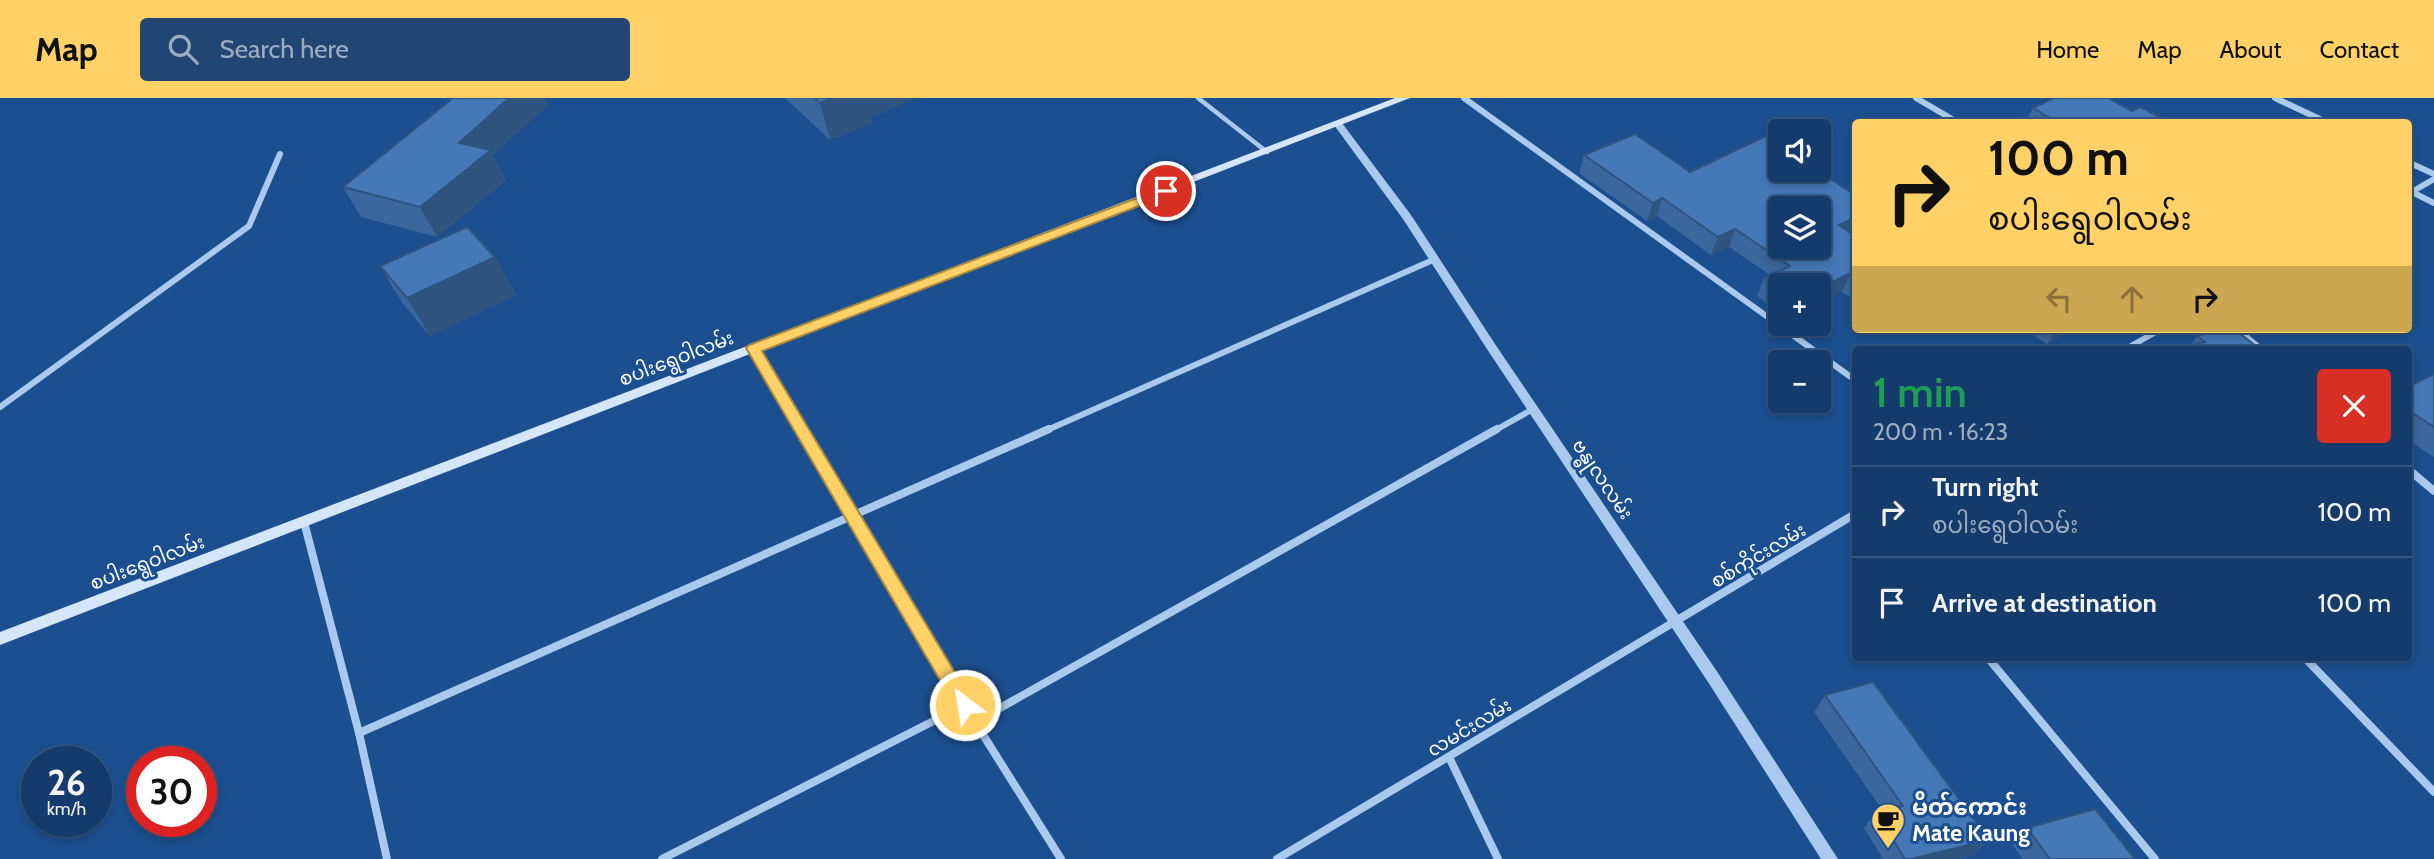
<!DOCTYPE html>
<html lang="en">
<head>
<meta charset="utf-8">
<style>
  :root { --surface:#143b6b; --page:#214673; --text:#f1f3f6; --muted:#9dadc1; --line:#33557e; --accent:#ffd166 }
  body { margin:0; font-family:Cabin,"Noto Sans Myanmar",sans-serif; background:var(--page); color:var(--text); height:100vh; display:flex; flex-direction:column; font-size:26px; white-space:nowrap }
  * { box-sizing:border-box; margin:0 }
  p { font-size:23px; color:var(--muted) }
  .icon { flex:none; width:38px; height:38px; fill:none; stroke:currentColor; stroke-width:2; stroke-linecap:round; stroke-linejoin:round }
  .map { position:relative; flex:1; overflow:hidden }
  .panel { position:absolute; left:1852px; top:248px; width:560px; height:315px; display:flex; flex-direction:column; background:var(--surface); border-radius:7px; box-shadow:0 4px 10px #0003,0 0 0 2px var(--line) }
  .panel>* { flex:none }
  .banner { position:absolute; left:1852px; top:21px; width:560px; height:214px; border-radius:7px; box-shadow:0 4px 10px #0003,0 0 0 2px var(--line); background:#ffd166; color:#111; overflow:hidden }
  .fabs { position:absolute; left:1768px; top:21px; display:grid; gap:14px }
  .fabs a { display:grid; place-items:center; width:63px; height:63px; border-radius:7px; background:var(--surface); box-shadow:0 4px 10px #0003,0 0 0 2px var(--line); font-size:35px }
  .speed { position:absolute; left:21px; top:648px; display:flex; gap:14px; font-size:35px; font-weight:700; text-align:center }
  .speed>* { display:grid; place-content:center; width:91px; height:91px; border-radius:50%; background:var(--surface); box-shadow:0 4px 10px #0003,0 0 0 2px var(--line); line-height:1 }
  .speed small { font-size:18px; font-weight:400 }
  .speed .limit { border:10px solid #d22; background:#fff; color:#111 }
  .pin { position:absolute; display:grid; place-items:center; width:60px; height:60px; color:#fff; margin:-30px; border:4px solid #fff; border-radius:50%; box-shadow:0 2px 7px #0007 }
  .me { position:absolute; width:77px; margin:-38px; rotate:329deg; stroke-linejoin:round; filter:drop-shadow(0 0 5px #0008) }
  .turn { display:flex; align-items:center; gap:24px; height:147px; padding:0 21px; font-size:32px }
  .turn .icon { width:91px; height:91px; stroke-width:2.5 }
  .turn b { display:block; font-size:49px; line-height:60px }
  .lanes { display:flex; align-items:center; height:66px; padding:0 21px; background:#0003; justify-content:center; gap:35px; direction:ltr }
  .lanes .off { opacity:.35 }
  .round { display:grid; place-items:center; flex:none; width:74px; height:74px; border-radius:7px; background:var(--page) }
  .headline { display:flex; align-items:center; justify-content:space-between; height:119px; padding:0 21px }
  h1 { font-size:42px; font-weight:600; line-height:52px; color:#1e9e55 }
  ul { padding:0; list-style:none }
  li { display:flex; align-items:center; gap:21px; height:91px; padding:0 21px; border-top:2px solid var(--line) }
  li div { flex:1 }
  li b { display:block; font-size:26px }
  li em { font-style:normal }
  header { display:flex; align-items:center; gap:42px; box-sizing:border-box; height:98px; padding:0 35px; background:var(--accent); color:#111 }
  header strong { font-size:33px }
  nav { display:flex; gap:38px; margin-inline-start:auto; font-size:24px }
  .search { width:490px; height:63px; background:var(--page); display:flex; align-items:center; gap:18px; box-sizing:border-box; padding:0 24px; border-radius:7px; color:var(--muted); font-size:26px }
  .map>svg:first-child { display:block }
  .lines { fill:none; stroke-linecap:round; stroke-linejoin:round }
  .service { stroke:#a9c9ee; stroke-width:4.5 }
  .minor-far1 { stroke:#a9c9ee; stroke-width:6 }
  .minor { stroke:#a9c9ee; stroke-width:8 }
  .tertiary { fill:#a9c9ee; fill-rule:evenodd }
  .secondary { fill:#d6e6fa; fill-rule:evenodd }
  .wall { fill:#3a679d }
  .shaded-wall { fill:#305480 }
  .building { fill:#4478b7; stroke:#305480; stroke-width:2; fill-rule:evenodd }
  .route { fill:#ffd166; stroke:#a68842; stroke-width:2 }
  .labels { text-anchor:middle; stroke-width:6; stroke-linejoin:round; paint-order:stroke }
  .street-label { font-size:19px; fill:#fff; stroke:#1b4f8f }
  .near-poi-label { font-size:23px; font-weight:bold; fill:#fff; stroke:#1b4f8f; text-anchor:start }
</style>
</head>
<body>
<header>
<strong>Map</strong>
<div class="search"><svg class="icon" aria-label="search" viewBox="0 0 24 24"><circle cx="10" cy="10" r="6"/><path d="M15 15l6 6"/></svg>Search here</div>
<nav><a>Home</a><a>Map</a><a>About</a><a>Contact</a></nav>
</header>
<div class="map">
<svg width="2434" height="761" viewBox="0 0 2434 761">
  <rect width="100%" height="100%" fill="#1b4f8f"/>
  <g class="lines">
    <polyline class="service" points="1198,0 1267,54"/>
    <g class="minor-far1">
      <polyline points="1464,0 1855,282"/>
      <polyline points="1916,0 1957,24"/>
      <polyline points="2275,0 2326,24"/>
      <polyline points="2408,64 2434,76"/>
      <polyline points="2412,94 2434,105"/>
      <polyline points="2408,96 2434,81"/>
      <polyline points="2237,231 2262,252"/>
      <polyline points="754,250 803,333"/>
      <polyline points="2124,252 2161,231"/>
      <polyline points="0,309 249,128 280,56"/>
      <polyline points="1045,333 1433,162"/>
      <polyline points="1494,333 1533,311"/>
    </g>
    <g class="minor">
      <polyline points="802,331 975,624"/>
      <polyline points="2408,371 2434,393"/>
      <polyline points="304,424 359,635 1049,331"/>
      <polyline points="1988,560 2155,761"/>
      <polyline points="2305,560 2434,694"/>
      <polyline points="359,635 387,761"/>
      <polyline points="1449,659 1498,761"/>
      <polyline points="662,761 965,607"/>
      <polyline points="1061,761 975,624 1497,331"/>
      <polyline points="1277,761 1855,416"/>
    </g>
    <polygon class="tertiary" points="1339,24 1342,25 1411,117 1495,246 1718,575 1838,761 1821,761 1708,584 1487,251 1403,121 1334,27"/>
    <polygon class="secondary" points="1395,0 1410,0 0,547 0,534"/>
  </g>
  <g class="wall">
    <polygon points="785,0 916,0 871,19 872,25 830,42"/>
    <polygon points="548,7 493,57 506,82 437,139 361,119 343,89"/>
    <polygon points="2033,10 2170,24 2025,24"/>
    <polygon points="1584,57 1690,74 1855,97 1855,134 1852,136 1855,138 1855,202 1842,194 1780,187 1780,215 1757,198 1764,180 1770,177 1729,149 1711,157 1657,118 1647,123 1579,75"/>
    <polygon points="495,159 516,197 430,238 403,206 380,168"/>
    <polygon points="2024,231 2072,231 2047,246"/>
    <polygon points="2197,238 2261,252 2190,248"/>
    <polygon points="2434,276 2434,359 2408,342 2408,289"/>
    <polygon points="1825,597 1974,757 1959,761 1883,761 1864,730 1876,714 1883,713 1814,614"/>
    <polygon points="2027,730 2135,761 2023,761 2012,746"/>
  </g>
  <g class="shaded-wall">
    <polygon points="509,0 544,0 548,7 493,57 506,82 437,139 420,109 459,45"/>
    <polygon points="833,0 916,0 871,19 872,25 830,42 820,5"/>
    <polygon points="1662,100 1657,118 1647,123 1653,105"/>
    <polygon points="1855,120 1855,134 1831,146 1839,127"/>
    <polygon points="1735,131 1729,149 1711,157 1718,139"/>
    <polygon points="495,159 516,197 430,238 407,200"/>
    <polygon points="1851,175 1842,194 1818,205 1818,191"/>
    <polygon points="2057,231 2072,231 2047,246"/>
    <polygon points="1989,742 1974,757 1959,761 1911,761"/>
  </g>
  <g class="building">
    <polygon points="453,0 509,0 459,45 491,52 420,109 343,89"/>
    <polygon points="815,0 833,0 820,5"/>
    <polygon points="2054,0 2108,0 2132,13 2140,9 2170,24 2057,24 2033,10"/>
    <path d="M1635,36L1690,74L1766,38L1780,47V72H1817L1855,97V120L1839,127L1855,138V178L1851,175L1818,191V187H1780V191L1764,180L1790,168L1735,131L1718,139L1662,100L1653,105L1584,57ZM1780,110H1818V149H1780Z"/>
    <polygon points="467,129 495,159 407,200 380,168"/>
    <polygon points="2220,231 2234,231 2261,252 2174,252 2205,244 2197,238"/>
    <polygon points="2434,276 2434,329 2408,312 2408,289"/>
    <polygon points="1873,584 1989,742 1911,761 1905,761 1876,714 1903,708 1825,597"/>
    <polygon points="2095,711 2135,761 2050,761 2027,730"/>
  </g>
  <polygon class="route" points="1166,89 1170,90 1170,96 762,253 971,601 974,607 971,613 958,613 746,250 749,247"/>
  <defs>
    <g id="cafe-pin" transform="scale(1.75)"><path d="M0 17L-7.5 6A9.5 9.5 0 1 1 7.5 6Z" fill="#ffd166" stroke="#1b4f8f"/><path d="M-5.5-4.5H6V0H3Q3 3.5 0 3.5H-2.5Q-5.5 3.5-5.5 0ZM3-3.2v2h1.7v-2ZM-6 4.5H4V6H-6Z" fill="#111"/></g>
  </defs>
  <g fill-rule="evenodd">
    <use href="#cafe-pin" x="1888" y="722"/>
  </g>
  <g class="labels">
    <g class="street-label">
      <text transform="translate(676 260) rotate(-21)" y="7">စပါးရွေဝါလမ်း</text>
      <text transform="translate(1603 381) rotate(56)" y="7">ဗန္ဓုလလမ်း</text>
      <text transform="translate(1758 457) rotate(-31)" y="7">စစ်ကိုင်းလမ်း</text>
      <text transform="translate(147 464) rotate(-21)" y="7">စပါးရွေဝါလမ်း</text>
      <text transform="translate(1469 629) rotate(-31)" y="7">လမင်းလမ်း</text>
    </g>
    <g class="near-poi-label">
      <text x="1912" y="717">မိတ်ကောင်း<tspan x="1912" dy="26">Mate Kaung</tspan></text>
    </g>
  </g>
</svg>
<div class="fabs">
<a><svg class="icon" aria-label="sound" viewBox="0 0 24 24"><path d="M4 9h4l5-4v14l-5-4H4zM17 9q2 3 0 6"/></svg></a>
<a><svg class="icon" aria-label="layers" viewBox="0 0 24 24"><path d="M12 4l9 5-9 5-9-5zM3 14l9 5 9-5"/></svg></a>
<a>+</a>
<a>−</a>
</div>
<div class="speed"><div>26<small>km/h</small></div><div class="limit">30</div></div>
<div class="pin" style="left:1166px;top:93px;background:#d93025"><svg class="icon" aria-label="arrive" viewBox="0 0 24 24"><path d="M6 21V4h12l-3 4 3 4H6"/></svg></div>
<svg class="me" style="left:965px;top:607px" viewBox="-20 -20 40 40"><circle r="17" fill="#ffd166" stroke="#fff" stroke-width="3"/><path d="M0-11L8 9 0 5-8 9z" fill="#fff"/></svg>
<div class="banner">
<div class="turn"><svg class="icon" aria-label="right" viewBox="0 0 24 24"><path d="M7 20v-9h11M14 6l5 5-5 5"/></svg><div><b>100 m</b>စပါးရွေဝါလမ်း</div></div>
<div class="lanes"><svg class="icon off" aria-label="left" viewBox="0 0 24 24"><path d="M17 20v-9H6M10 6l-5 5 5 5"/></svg><svg class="icon off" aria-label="ahead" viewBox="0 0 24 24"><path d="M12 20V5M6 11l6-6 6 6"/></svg><svg class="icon" aria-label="right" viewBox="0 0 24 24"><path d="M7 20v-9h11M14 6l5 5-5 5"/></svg></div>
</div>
<section class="panel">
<div class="headline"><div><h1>1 min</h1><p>200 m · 16:23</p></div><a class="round" style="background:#d93025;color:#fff"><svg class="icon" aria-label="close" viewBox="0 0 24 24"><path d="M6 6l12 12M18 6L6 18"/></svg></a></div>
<ul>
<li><svg class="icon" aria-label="right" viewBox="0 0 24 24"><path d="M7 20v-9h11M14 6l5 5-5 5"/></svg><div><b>Turn right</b><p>စပါးရွေဝါလမ်း</p></div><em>100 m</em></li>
<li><svg class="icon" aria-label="arrive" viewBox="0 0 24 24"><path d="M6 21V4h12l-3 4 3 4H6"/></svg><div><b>Arrive at destination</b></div><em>100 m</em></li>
</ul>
</section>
</div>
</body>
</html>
